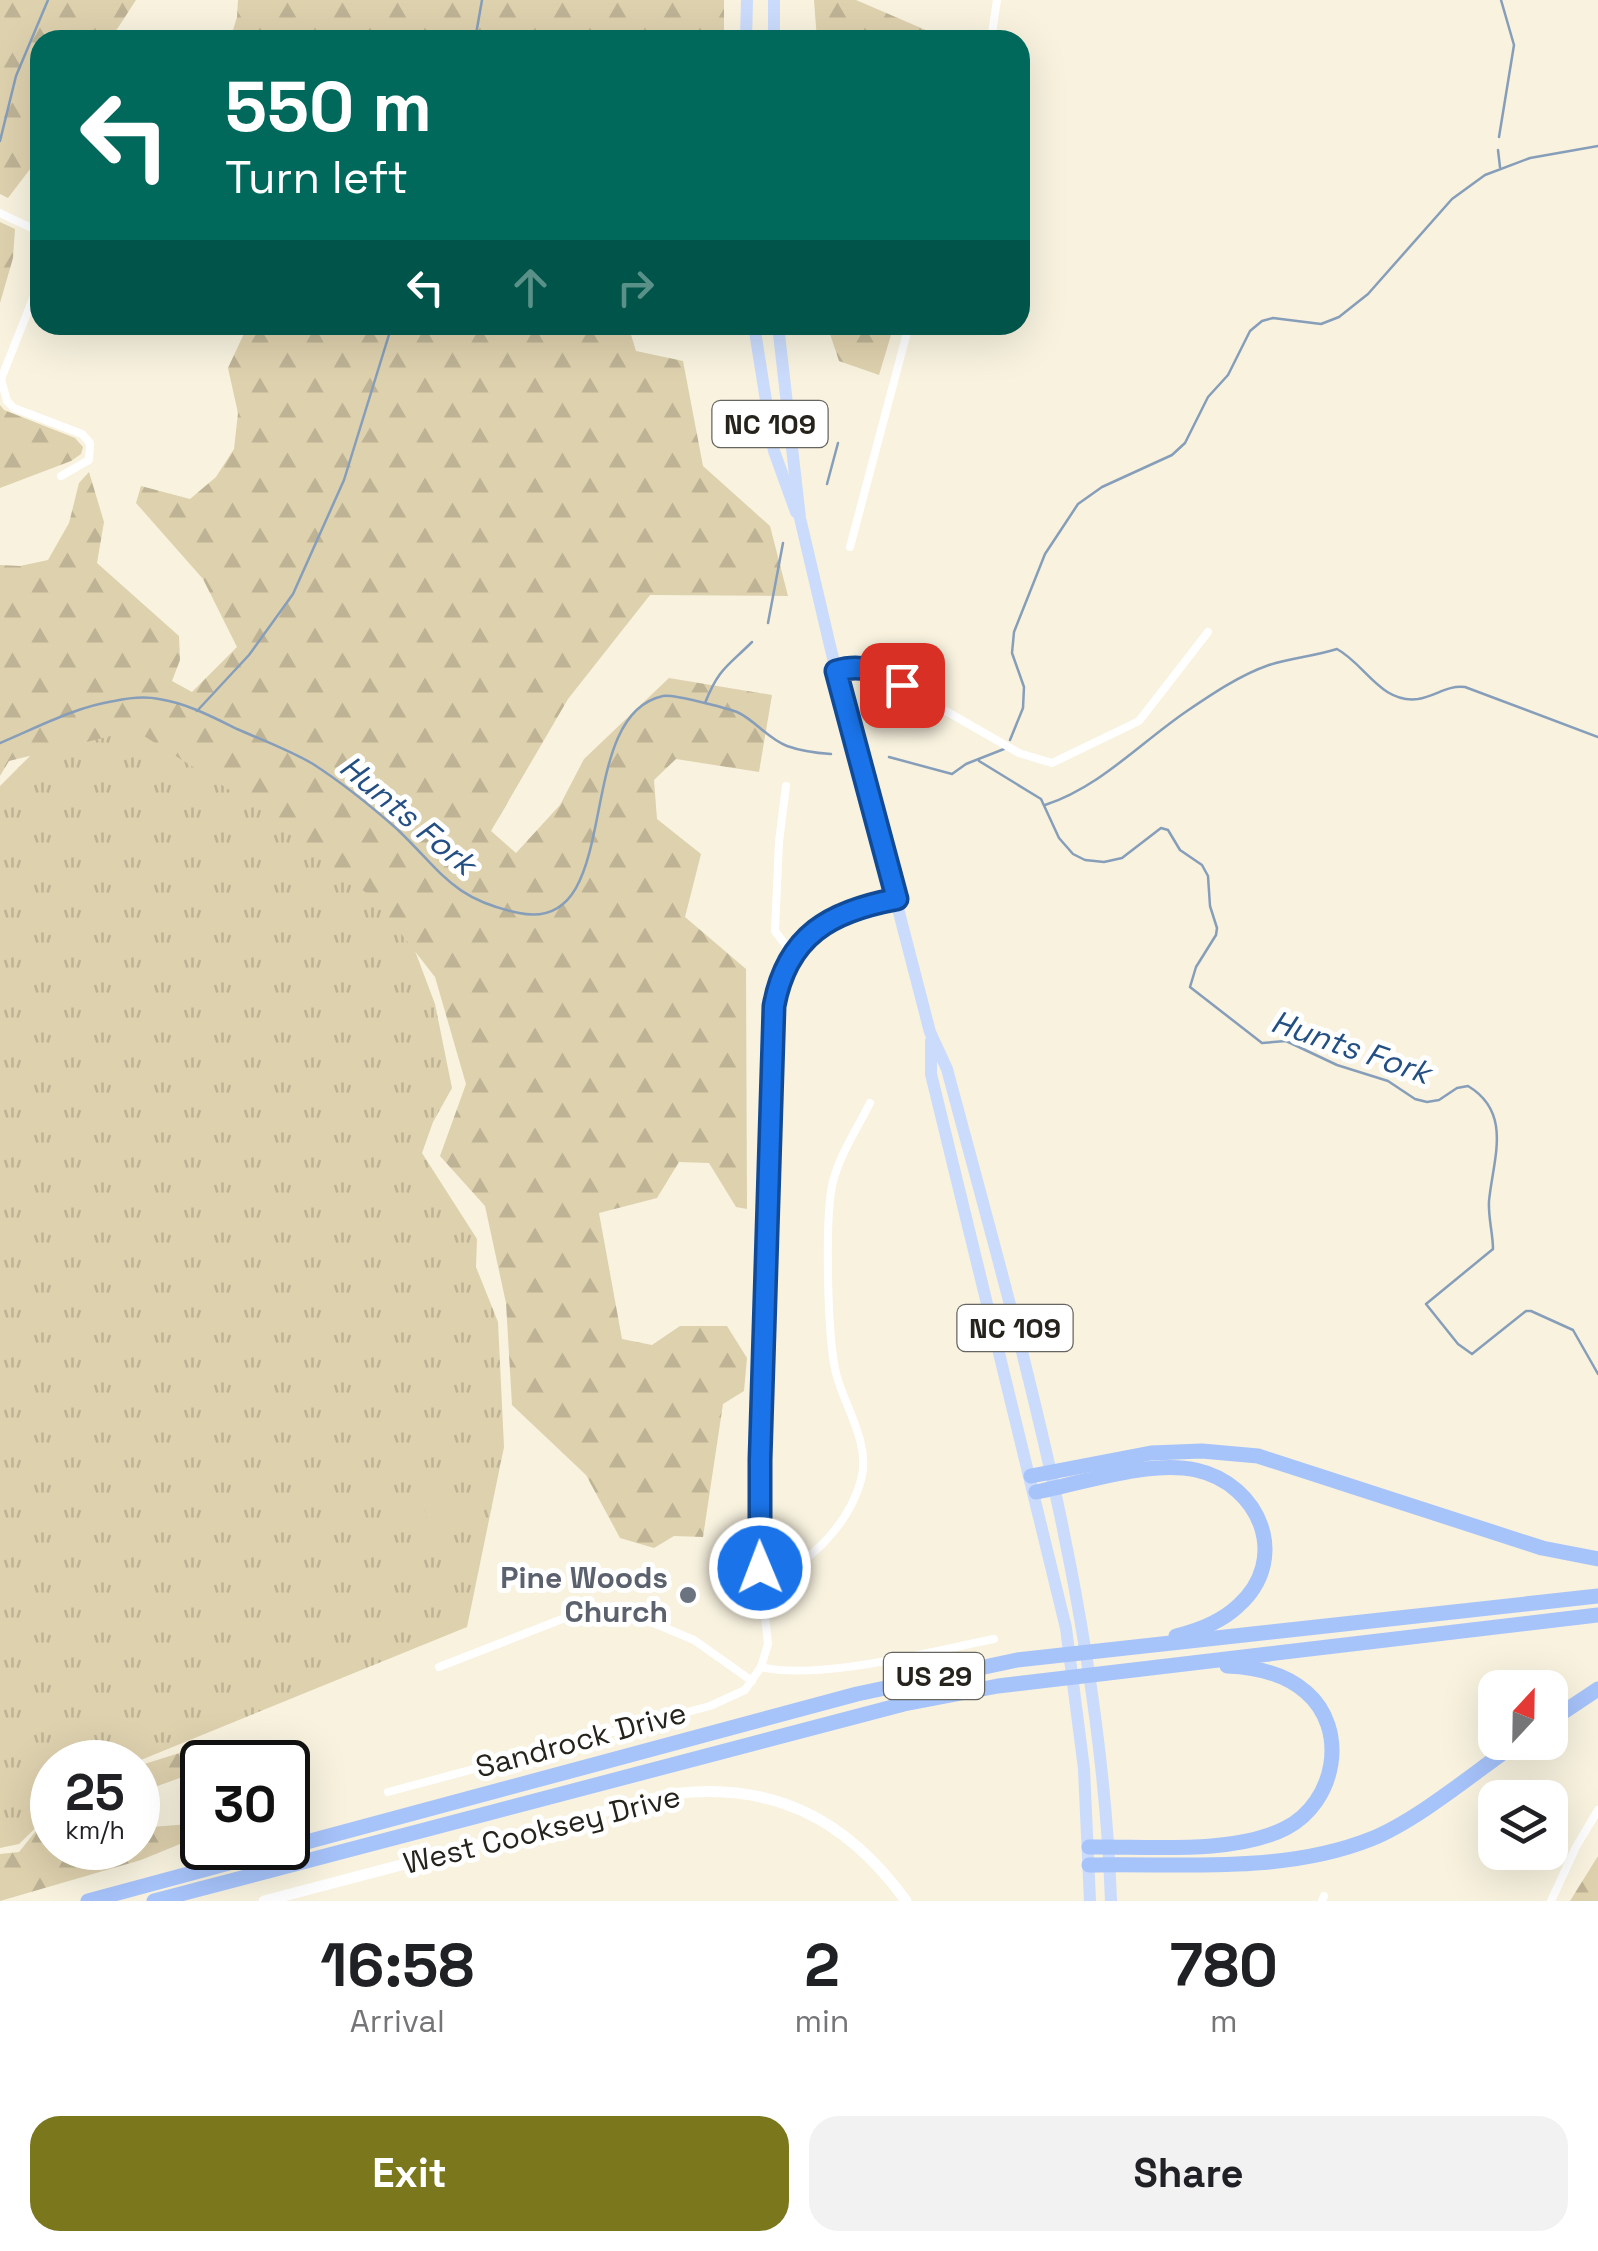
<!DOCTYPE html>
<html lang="en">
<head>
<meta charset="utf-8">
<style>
  :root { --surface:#fff; --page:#f2f2f2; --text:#202124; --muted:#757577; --accent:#7a771c }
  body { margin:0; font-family:"Space Grotesk",sans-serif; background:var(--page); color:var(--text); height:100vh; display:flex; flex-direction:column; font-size:38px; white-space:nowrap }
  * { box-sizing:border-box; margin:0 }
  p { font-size:32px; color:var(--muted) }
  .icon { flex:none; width:55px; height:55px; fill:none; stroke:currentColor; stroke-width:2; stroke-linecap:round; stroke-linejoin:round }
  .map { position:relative; height:1901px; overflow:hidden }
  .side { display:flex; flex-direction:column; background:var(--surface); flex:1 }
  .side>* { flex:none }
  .banner { position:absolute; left:30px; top:30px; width:1000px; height:305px; border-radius:30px; box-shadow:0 10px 40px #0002; background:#00695c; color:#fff; overflow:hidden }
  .needle { width:65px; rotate:22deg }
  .fabs { position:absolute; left:1478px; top:1670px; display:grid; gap:20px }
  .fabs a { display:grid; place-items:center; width:90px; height:90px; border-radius:20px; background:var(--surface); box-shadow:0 10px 40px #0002; font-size:50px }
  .speed { position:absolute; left:30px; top:1740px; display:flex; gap:20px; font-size:50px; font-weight:700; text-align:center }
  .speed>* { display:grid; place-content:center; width:130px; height:130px; border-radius:50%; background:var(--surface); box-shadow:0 10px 40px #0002; line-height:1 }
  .speed small { font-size:25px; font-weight:400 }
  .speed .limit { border:5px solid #111; border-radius:15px; background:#fff; color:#111 }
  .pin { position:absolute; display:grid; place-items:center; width:85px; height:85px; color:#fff; margin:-42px; border-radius:20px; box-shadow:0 5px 15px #0006 }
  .me { position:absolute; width:110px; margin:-55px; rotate:359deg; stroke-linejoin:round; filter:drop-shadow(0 0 8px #0008) }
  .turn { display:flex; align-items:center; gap:35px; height:210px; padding:0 30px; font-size:45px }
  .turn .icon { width:130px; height:130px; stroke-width:2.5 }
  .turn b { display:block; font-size:70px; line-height:85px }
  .lanes { display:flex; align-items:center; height:95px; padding:0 30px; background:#0003; justify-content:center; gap:50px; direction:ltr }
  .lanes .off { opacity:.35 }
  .eta { display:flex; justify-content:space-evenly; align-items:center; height:170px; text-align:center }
  .eta b { font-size:60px; font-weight:800; line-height:70px }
  .button { display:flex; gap:20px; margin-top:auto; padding:20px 30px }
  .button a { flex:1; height:115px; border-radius:30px; background:var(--accent); color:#fff; font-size:40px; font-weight:800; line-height:115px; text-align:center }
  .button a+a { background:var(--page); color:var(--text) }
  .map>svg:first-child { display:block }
  .grass { fill:url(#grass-tufts) }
  .forest { fill:url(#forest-firs) }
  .pitch { fill:#ded1ae }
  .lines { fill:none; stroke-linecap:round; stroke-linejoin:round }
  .stream { stroke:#869eb9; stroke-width:2.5 }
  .street { stroke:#fff; stroke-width:8 }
  .secondary { stroke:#fff; stroke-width:11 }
  .primary { stroke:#cadbfc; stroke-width:12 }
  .highway { stroke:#a6c3fa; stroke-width:15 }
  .route-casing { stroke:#114b97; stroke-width:25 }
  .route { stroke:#1a73e8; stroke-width:18 }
  .worship-dot { fill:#6b7280; stroke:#fff; stroke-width:4 }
  .labels { text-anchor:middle; stroke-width:10; stroke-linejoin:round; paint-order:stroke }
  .shield { fill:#fff; stroke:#666560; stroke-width:2.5 }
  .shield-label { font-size:28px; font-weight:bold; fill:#25231c }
  .worship-label { font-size:30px; font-weight:bold; fill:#5b616d; stroke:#fff; text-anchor:end }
  .street-label { font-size:30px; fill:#25231c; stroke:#fff }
  .water-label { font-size:32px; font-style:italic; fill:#234f83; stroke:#fff }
</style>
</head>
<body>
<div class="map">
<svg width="1598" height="1901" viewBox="0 0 1598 1901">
  <defs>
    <pattern id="grass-tufts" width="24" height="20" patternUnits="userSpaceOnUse" patternTransform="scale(2.5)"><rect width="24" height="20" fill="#ded1ae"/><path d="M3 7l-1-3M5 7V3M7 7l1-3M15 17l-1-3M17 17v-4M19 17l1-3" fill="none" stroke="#beb395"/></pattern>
    <pattern id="forest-firs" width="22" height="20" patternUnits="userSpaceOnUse" patternTransform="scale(2.5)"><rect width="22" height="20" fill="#ded1ae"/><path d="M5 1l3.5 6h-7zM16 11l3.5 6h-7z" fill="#beb395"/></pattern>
  </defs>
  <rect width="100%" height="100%" fill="#f8f2df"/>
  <polygon class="grass" points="133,723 226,778 403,919 435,1004 452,1088 433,1122 422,1153 477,1239 476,1267 498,1322 504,1447 467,1627 136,1762 52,1762 52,1812 19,1844 0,1848 0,786 39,747"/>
  <g class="forest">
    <polygon points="0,0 136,0 110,40 40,40 40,156 8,198 0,194"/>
    <polygon points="238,0 724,0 724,40 230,40 237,17"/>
    <polygon points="814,0 856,0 949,40 817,40"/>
    <polygon points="0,222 15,229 13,258 0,303"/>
    <polygon points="248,325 628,325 636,351 683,361 703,466 770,526 788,596 650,595 568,699 491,831 516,853 560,805 584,759 669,678 772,695 759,772 676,759 654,780 657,819 701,854 685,917 746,969 747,1209 736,1207 709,1163 679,1162 657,1198 599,1213 622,1339 652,1345 680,1326 727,1326 747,1358 744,1391 723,1404 703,1537 674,1536 654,1548 620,1538 586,1475 512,1405 506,1303 485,1206 440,1156 466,1084 435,977 374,899 255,806 144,736 119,734 9,761 0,776 0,565 20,566 48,560 69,523 79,483 89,472 104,522 97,563 179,636 180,660 172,681 192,692 237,647 203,579 136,503 141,486 190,499 216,477 234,449 238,413 228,368"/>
    <polygon points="827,325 894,325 879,375 839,361"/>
    <polygon points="0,405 4,410 75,438 83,447 81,454 71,461 0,488"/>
    <polygon points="205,1745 236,1750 240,1756 223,1762 202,1762 202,1770 138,1793 138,1766"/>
    <polygon points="52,1811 52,1848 138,1848 138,1828 202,1823 202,1835 141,1860 0,1901 0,1854 19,1852"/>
    <polygon points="1598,1856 1598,1901 1570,1901"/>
  </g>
  <g class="pitch">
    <path d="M436,1227L443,1228C448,1237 446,1246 439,1253L413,1249L416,1238Z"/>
    <path d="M453,1503L457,1508C455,1517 454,1527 445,1532L422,1514L429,1504Z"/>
  </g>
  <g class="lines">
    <g class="stream">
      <polyline points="475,40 482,0"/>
      <polyline points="1499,137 1514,45 1501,0"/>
      <polyline points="0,141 16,76 48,0"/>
      <polyline points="1498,150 1500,167"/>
      <polyline points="827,484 838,443"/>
      <polyline points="768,623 783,543"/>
      <path d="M705,703C719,668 727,667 752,642"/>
      <polyline points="197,711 249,655 293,594 344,480 392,325"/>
      <polyline points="1010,740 1023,708 1024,687 1012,653 1014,632 1045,554 1078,504 1102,487 1172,455 1185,443 1208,397 1228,375 1250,331 1262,321 1273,318 1321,324 1339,317 1368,294 1452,199 1485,175 1530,158 1598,146"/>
      <path d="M0,743C36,728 75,707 114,701C128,698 145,696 159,699C186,703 213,717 237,729C262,740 289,750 313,764C341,782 372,807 397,829C442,872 452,899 519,913C627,935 570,716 663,696C673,694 726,708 737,712C755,720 768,739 787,746C801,751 816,753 831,754"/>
      <polyline points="889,757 952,774 966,764 1004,749"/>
      <path d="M979,761L1041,799L1059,838L1073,854L1085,860L1104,862L1122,858L1161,828L1168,830L1180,850L1202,865L1208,876L1210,906L1217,928L1216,935L1196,967L1190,987L1262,1043L1286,1041L1337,1065L1388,1081L1415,1099L1427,1102L1439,1100L1457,1088L1468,1086C1513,1113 1493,1159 1489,1201C1488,1217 1493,1234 1493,1249L1426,1304L1458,1344L1472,1354L1526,1311H1531L1573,1330L1598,1374"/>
      <path d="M1045,805C1100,787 1140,743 1187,711C1212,694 1240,675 1269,665C1291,658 1315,656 1337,649C1365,664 1381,704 1418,699C1436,696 1447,685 1465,687L1598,737"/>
    </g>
    <g class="street">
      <polyline points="991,40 997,0"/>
      <polyline points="0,213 40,232"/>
      <polyline points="40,281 1,379 7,401 14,408 82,434 90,443 89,460 61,476"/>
      <polyline points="850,547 909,325"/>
      <polyline points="836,671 857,665 871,668 1019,753 1052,763 1139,721 1208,632"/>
      <polyline points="786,786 779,842 775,931 793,955"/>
      <path d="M763,1592C804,1562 847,1532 861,1480C871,1446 846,1408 837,1377C827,1342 825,1222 832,1186C838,1157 857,1129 870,1103"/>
      <polyline points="439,1667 570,1616 602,1609 632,1614 694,1640 752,1681"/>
      <path d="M761,1667C818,1681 933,1651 994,1639"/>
      <path d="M388,1792L710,1706L745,1690L761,1667L768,1644L760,1568V1463L771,1030C780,945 813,914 897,899"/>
      <polyline points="1322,1901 1324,1896"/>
      <polyline points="1551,1901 1576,1847 1598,1810"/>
    </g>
    <path class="secondary" d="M264,1901L671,1794C773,1781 847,1819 906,1901"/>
    <g class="primary">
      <polyline points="774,0 774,40"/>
      <polyline points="746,40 747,0"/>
      <polyline points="754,325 774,451 796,512"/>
      <path d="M778,325L800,518L831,650L930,1032L947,1069C1020,1342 1101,1616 1111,1901"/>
      <polyline points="931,1041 931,1074 1066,1628 1084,1769 1090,1901"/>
    </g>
    <g class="highway">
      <polyline points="1031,1476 1151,1453 1202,1451 1258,1456 1542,1548 1598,1559"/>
      <path d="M1036,1492C1083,1483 1149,1460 1196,1470C1260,1484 1291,1559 1238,1606C1222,1621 1197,1631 1176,1636"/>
      <polyline points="1550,1721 1598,1689"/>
      <polyline points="288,1847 857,1694 1017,1660 1598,1596"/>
      <path d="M1089,1847C1146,1846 1234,1855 1286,1828C1336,1802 1349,1729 1306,1692C1284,1673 1255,1667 1227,1666"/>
      <path d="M1089,1865C1182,1863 1283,1874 1371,1839C1418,1820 1475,1772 1518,1742"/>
      <polyline points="88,1901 285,1848"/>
      <polyline points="154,1901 904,1704 998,1686 1598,1615"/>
    </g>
  </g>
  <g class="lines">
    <g class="route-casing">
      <path id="route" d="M760,1568V1460L774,1006C787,935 831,911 897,899L836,671C864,663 877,672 902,685"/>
    </g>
    <use href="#route" class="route"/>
  </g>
  <circle class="worship-dot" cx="688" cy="1595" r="10"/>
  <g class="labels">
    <g class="shield">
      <rect x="712.5" y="401" width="115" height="46" rx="8"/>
      <rect x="957.5" y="1305" width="115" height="46" rx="8"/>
      <rect x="884" y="1653" width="100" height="46" rx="8"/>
    </g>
    <g class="shield-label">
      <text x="770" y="434">NC 109</text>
      <text x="1015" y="1338">NC 109</text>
      <text x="934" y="1686">US 29</text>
    </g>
    <g class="worship-label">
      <text x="668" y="1588">Pine Woods<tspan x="668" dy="34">Church</tspan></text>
    </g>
    <g class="street-label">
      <text transform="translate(581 1740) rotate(-15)" y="10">Sandrock Drive</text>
      <text transform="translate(542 1830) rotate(-14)" y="10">West Cooksey Drive</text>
    </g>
    <g class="water-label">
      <text transform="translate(408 815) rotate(40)" y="11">Hunts Fork</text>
      <text transform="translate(1351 1047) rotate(19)" y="11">Hunts Fork</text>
    </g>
  </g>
</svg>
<div class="fabs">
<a><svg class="needle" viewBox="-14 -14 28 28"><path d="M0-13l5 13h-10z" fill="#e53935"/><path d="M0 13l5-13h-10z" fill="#757577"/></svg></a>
<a><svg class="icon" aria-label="layers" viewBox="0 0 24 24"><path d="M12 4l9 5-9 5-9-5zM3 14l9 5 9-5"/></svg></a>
</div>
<div class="speed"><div>25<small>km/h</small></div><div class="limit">30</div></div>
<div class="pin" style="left:902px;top:685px;background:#d93025"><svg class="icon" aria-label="arrive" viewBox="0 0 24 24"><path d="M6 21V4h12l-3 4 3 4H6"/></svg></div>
<svg class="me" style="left:760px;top:1568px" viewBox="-20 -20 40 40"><circle r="17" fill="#1a73e8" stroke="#fff" stroke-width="3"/><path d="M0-11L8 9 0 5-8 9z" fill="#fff"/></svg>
<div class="banner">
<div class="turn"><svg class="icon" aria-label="left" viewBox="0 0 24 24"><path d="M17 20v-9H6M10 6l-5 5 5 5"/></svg><div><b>550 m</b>Turn left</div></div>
<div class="lanes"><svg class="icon" aria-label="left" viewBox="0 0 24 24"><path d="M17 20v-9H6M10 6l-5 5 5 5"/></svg><svg class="icon off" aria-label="ahead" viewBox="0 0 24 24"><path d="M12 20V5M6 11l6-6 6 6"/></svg><svg class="icon off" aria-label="right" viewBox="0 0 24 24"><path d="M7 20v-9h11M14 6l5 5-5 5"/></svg></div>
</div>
</div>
<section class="side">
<div class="eta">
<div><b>16:58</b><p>Arrival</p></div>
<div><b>2</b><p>min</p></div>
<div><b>780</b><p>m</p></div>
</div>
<div class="button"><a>Exit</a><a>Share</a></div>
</section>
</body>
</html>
